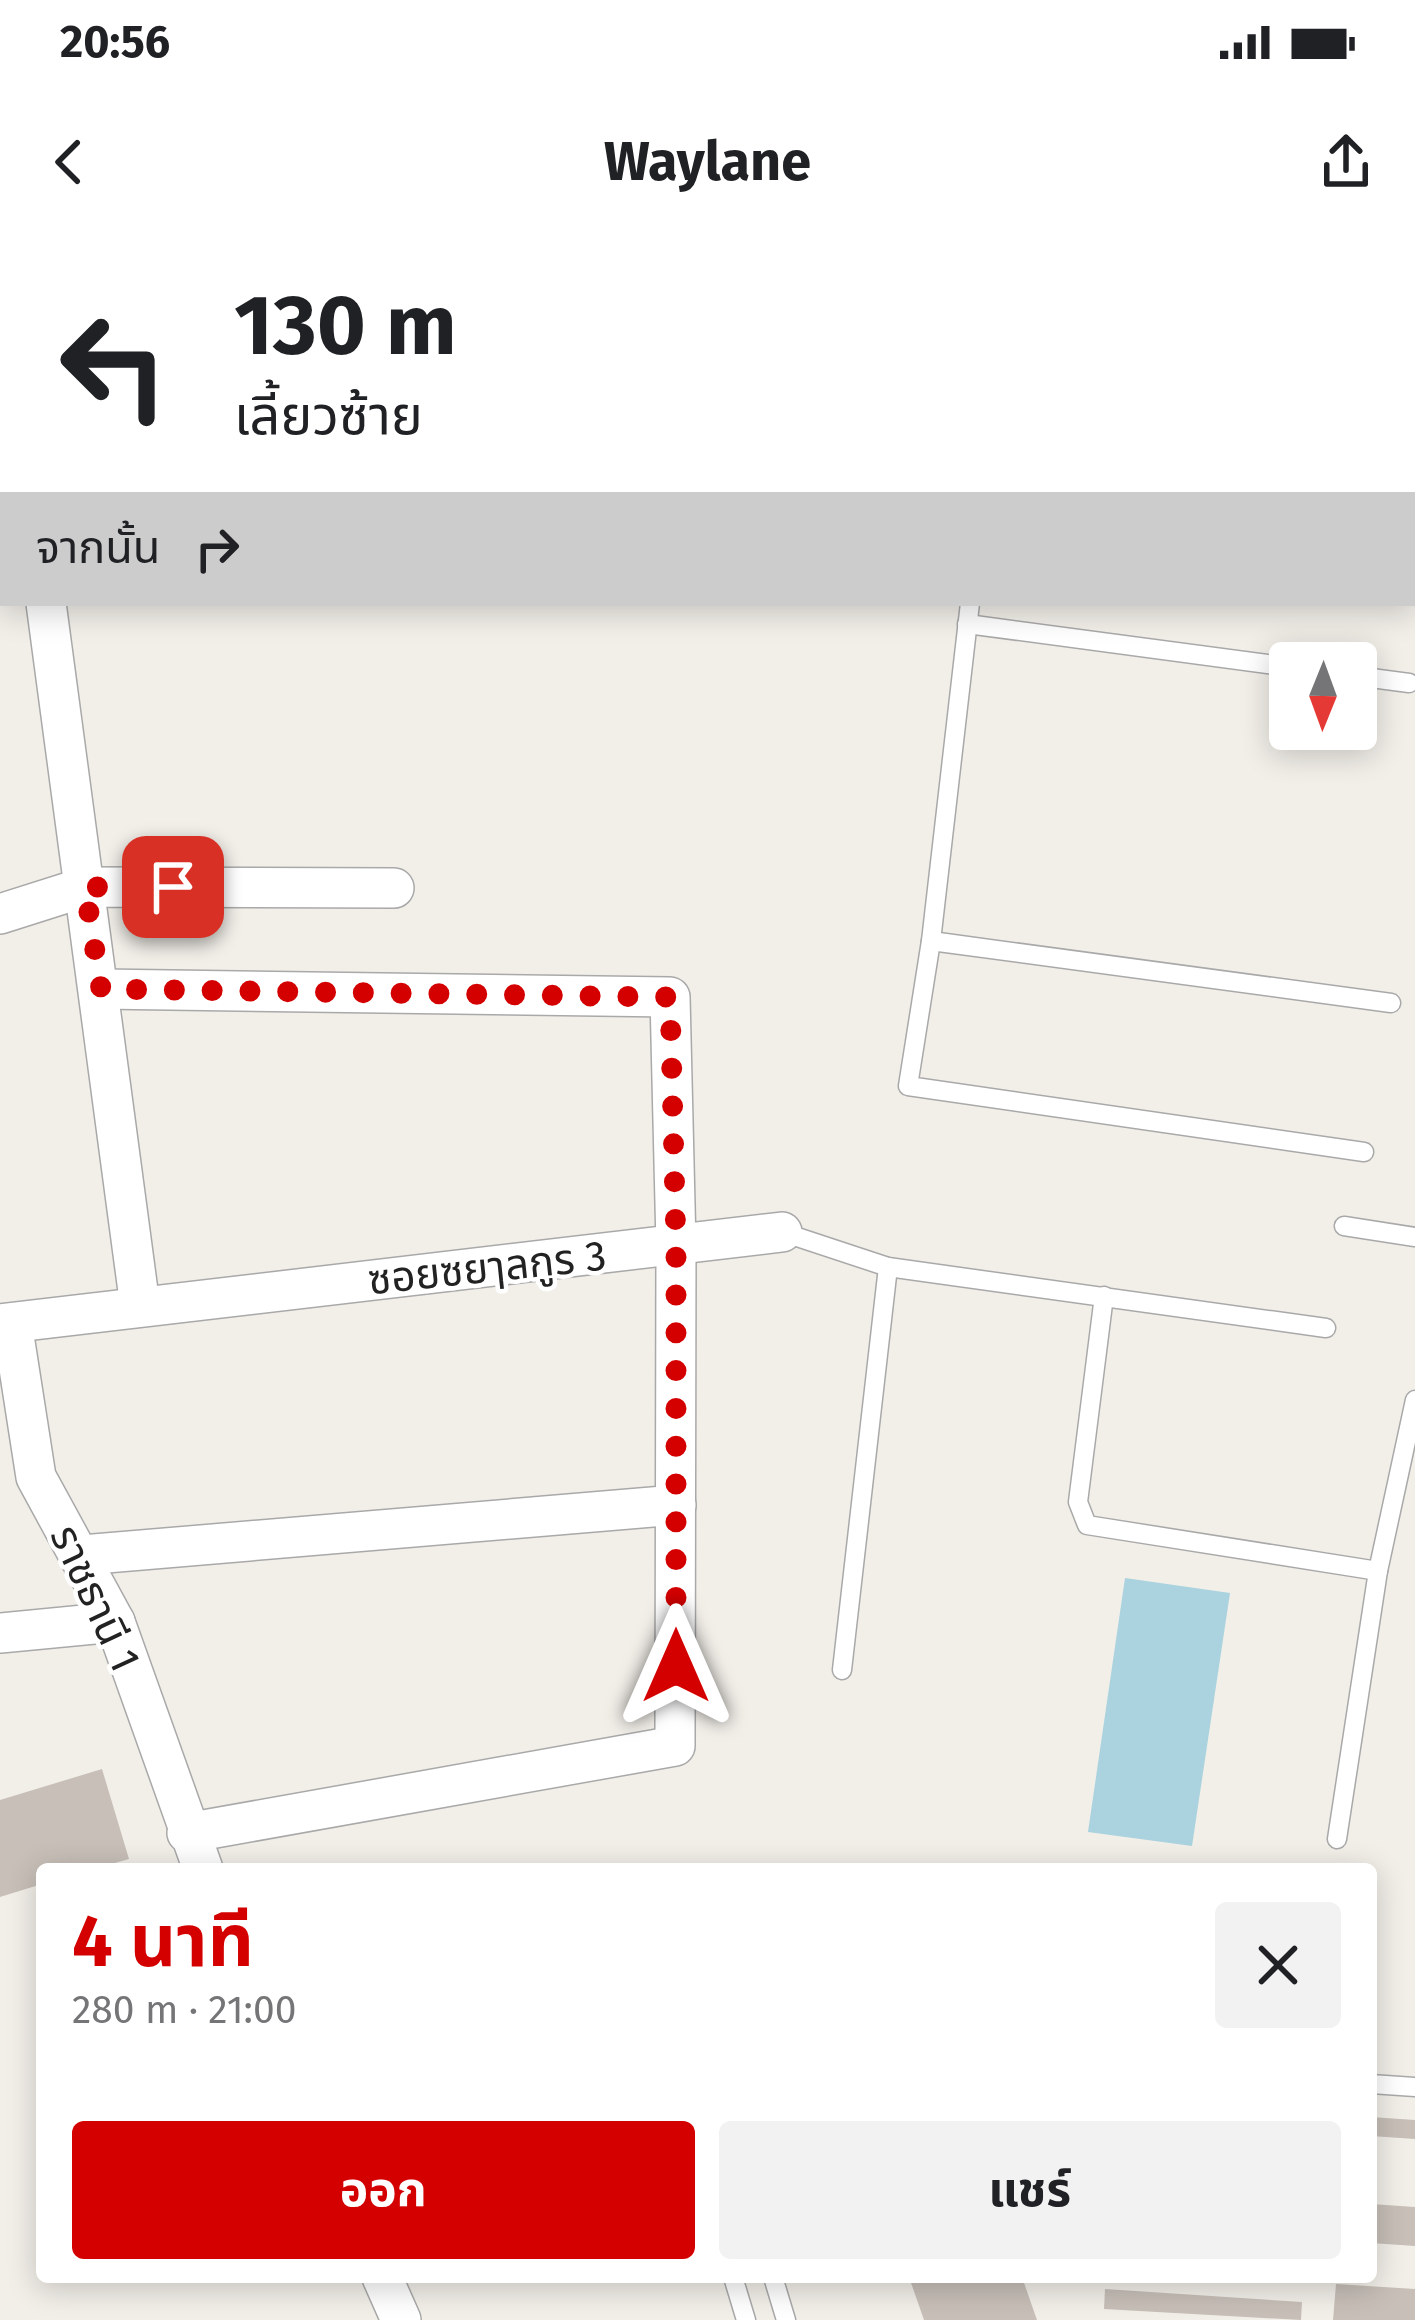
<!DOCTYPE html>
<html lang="th">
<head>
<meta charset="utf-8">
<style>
  :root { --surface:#fff; --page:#f2f2f2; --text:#202124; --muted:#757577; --accent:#d40000 }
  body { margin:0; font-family:"Fira Sans","Noto Sans Thai",sans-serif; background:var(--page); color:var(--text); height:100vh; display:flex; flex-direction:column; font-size:45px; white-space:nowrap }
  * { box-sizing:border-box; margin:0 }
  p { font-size:39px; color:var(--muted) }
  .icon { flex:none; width:66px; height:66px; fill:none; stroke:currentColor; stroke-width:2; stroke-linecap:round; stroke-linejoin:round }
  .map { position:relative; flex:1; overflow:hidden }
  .panel { position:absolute; left:36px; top:1623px; width:1341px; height:420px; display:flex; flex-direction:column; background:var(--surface); border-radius:12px; box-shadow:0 6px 30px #0003 }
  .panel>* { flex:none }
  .guide { position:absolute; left:0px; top:0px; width:1416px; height:366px; box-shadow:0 6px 30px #0003; background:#fff; color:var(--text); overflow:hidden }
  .needle { width:78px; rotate:181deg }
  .controls { position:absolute; left:1269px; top:402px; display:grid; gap:24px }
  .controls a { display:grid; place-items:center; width:108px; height:108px; border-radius:12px; background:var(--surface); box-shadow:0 6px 30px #0003; font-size:60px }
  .pin { position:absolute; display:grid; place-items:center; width:102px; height:102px; color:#fff; margin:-51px; border-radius:24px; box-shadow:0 6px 18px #0006 }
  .me { position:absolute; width:132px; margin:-66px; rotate:0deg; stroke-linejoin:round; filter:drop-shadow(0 0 9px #0008) }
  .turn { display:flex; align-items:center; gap:42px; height:252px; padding:0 36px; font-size:54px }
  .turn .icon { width:156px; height:156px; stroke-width:2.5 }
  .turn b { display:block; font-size:84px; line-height:102px }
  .then { display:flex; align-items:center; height:114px; padding:0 36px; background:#0003; gap:24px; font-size:45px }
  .round { display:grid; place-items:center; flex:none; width:126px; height:126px; border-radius:12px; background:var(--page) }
  .overview { display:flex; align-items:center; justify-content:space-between; height:204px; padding:0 36px }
  h1 { font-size:72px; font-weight:700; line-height:90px; color:var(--accent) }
  .cta { display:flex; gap:24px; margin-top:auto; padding:24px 36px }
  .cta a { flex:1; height:138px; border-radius:12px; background:var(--accent); color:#fff; font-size:48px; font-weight:700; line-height:138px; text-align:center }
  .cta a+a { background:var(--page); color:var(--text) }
  .status { display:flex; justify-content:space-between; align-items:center; height:84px; padding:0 60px; background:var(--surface); direction:ltr }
  .status svg { height:33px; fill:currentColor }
  header { display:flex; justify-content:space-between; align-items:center; height:156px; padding:0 36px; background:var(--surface); font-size:54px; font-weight:700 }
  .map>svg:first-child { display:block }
  .water { fill:#aad3df }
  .building { fill:#c7bfb8 }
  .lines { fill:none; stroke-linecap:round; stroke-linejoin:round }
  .lane-casing { stroke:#a9a9a9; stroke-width:21 }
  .street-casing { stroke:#a9a9a9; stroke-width:42 }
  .lane { stroke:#fff; stroke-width:18 }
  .street { stroke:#fff; stroke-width:39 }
  .route { stroke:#d40000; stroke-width:21; stroke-dasharray:0 37.8 }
  .labels { text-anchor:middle; stroke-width:9; stroke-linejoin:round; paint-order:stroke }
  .street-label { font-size:42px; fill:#222; stroke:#fff }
</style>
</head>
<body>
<div class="status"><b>20:56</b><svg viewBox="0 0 49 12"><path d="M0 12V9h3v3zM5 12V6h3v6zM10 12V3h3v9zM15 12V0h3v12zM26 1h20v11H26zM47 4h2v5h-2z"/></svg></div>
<header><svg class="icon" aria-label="back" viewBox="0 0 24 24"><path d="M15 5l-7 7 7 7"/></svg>Waylane<svg class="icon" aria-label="share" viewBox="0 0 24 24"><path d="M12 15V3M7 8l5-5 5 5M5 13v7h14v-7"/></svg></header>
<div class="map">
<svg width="1415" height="2080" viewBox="0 0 1415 2080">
  <rect width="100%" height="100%" fill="#f2efe9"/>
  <polygon class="water" points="1125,1338 1230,1353 1192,1606 1088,1592"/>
  <g class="building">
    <polygon points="102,1529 129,1619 94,1629 42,1629 42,1644 0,1657 0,1560"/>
    <polygon points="1371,1877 1415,1880 1415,1899 1371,1896"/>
    <polygon points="1371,1964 1415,1967 1415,2006 1371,2003"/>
    <polygon points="909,2037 1022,2037 1037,2080 924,2080"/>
    <polygon points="1336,2044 1415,2049 1415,2080 1333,2080"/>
    <polygon points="1105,2049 1302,2062 1301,2080 1104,2069"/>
  </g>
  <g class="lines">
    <g class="lane-casing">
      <g id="lane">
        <polyline points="1413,307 1415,307"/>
        <polyline points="970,363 931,701 908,846 1364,912"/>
        <polyline points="967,384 1290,427"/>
        <polyline points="1356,436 1409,443"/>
        <polyline points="931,701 1391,763"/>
        <polyline points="1344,986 1415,997"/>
        <polyline points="782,992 888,1027 1326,1088"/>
        <polyline points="1104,1056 1078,1262 1087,1285 1378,1331"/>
        <polyline points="842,1430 888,1027"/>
        <polyline points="1337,1599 1378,1331 1415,1160"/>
        <polyline points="1371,1844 1415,1847"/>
        <polyline points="733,2037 746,2080"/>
        <polyline points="773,2037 786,2080"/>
      </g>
    </g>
    <g class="street-casing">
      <g id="street">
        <polyline points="121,0 122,3"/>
        <polyline points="643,3 644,0"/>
        <polyline points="0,19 3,53"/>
        <polyline points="1413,53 1415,53"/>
        <polyline points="46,363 140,1066"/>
        <polyline points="0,674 85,647 394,648"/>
        <polyline points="101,749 670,757 676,1005 675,1506 187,1593"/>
        <polyline points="12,1083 36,1237 115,1382 203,1629"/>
        <polyline points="0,1084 782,992"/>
        <polyline points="82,1315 676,1265"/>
        <polyline points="0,1393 115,1382"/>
        <polyline points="382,2037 401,2080"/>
      </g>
    </g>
    <use href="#lane" class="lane"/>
    <use href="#street" class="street"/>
  </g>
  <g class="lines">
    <polyline class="route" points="173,647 85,647 101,749 670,757 676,1005 676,1426"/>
  </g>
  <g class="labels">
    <g class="street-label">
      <text transform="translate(487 1027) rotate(-6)" y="15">ซอยซยๅลกูร 3</text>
      <text transform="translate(96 1358) rotate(65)" y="15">ราชธานี 1</text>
    </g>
  </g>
</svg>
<div class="controls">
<a><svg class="needle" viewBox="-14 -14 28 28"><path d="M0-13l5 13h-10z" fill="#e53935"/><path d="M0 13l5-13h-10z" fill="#757577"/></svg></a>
</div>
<div class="pin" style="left:173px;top:647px;background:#d93025"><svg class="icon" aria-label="arrive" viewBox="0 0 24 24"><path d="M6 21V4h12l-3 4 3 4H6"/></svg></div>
<svg class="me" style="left:676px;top:1426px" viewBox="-20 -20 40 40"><path d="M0-17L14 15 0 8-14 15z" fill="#d40000" stroke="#fff" stroke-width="4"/></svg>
<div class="guide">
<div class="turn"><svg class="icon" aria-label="left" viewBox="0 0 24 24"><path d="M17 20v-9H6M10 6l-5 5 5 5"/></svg><div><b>130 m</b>เลี้ยวซ้าย</div></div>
<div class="then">จากนั้น<svg class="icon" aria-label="right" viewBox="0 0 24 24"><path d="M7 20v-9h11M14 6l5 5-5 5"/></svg></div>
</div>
<section class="panel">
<div class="overview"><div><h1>4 นาที</h1><p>280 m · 21:00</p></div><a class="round"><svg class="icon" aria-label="close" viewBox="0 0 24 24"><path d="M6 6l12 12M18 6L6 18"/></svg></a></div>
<div class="cta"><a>ออก</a><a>แชร์</a></div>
</section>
</div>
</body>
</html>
